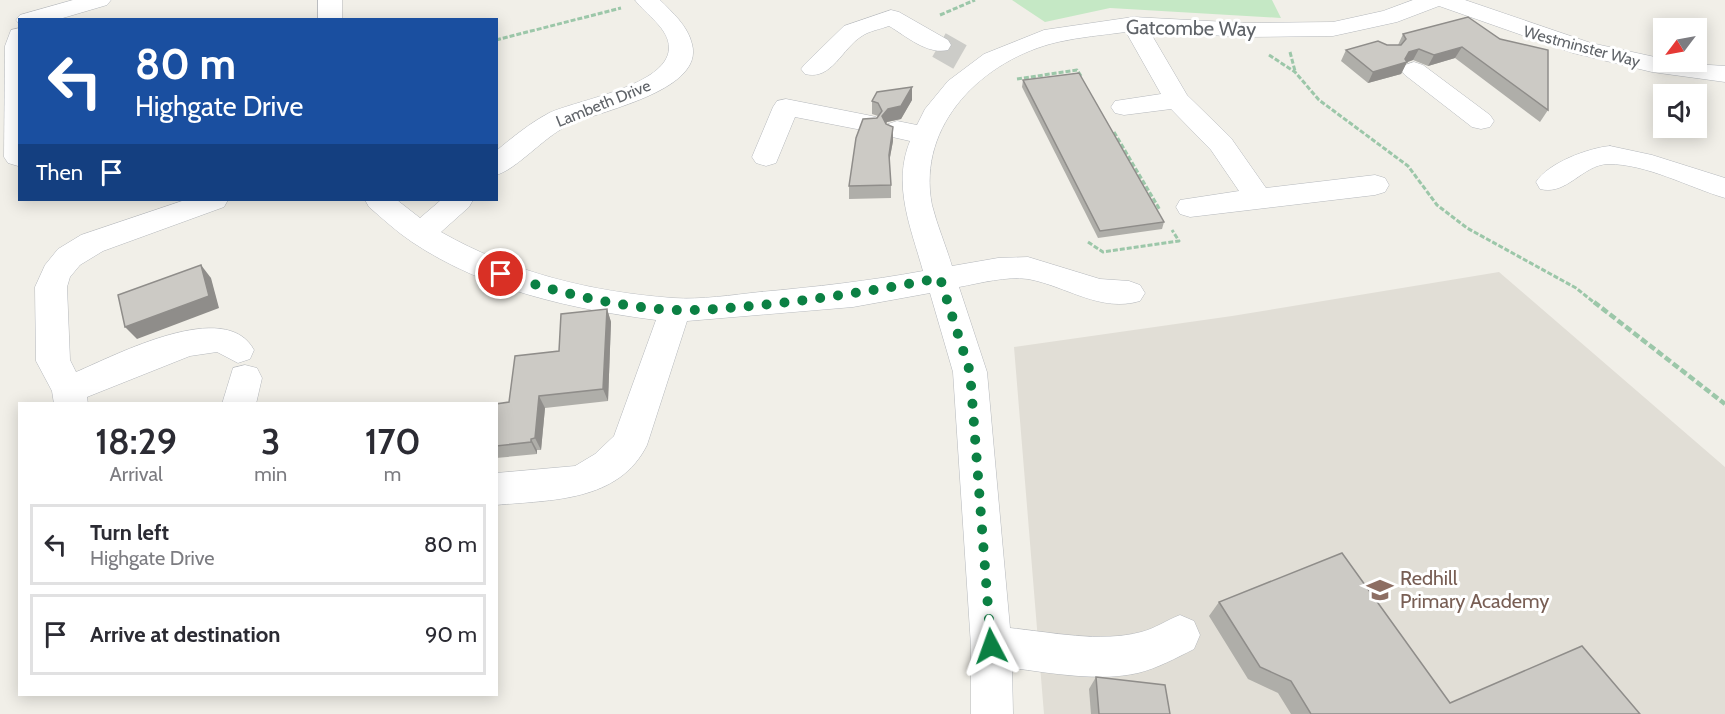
<!DOCTYPE html>
<html lang="en">
<head>
<meta charset="utf-8">
<style>
  :root { --surface:#fff; --page:#f7f7f7; --text:#2b2b33; --muted:#7c7c81; --line:#e1e1e2 }
  body { margin:0; font-family:Cabin,sans-serif; background:var(--page); color:var(--text); height:100vh; display:flex; flex-direction:column; font-size:22px; white-space:nowrap }
  * { box-sizing:border-box; margin:0 }
  p { font-size:20px; color:var(--muted) }
  .icon { flex:none; width:33px; height:33px; fill:none; stroke:currentColor; stroke-width:2; stroke-linecap:round; stroke-linejoin:round }
  .map { position:relative; flex:1; overflow:hidden }
  .side { position:absolute; left:18px; top:402px; width:480px; height:294px; display:flex; flex-direction:column; background:var(--surface); border-radius:0px; box-shadow:0 3px 15px #0003 }
  .side>* { flex:none }
  .top-card { position:absolute; left:18px; top:18px; width:480px; height:183px; border-radius:0px; box-shadow:0 3px 15px #0003; background:#1a4fa0; color:#fff; overflow:hidden }
  .needle { width:39px; rotate:238deg }
  .fabs { position:absolute; left:1653px; top:18px; display:grid; gap:12px }
  .fabs a { display:grid; place-items:center; width:54px; height:54px; border-radius:0px; background:var(--surface); box-shadow:0 3px 15px #0003; font-size:30px }
  .pin { position:absolute; display:grid; place-items:center; width:51px; height:51px; color:#fff; margin:-26px; border:3px solid #fff; border-radius:50%; box-shadow:0 2px 6px #0007 }
  .me { position:absolute; width:66px; margin:-33px; rotate:356deg; stroke-linejoin:round; filter:drop-shadow(0 0 4px #0008) }
  .turn { display:flex; align-items:center; gap:21px; height:126px; padding:0 18px; font-size:27px }
  .turn .icon { width:78px; height:78px; stroke-width:2.5 }
  .turn b { display:block; font-size:42px; line-height:51px }
  .then { display:flex; align-items:center; height:57px; padding:0 18px; background:#0003; gap:12px; font-size:22px }
  .eta { display:flex; justify-content:space-evenly; align-items:center; height:102px; text-align:center }
  .eta b { font-size:36px; font-weight:600; line-height:42px }
  ul { padding:0; list-style:none }
  li { display:flex; align-items:center; gap:18px; height:81px; margin:0 12px 9px; padding:0 6px; border:3px solid var(--line); border-radius:0px }
  li div { flex:1 }
  li b { display:block; font-size:22px }
  li em { font-style:normal }
  .map>svg:first-child { display:block }
  .education { fill:#e1ded6 }
  .green { fill:#c5e8c5 }
  .lines { fill:none; stroke-linecap:round; stroke-linejoin:round }
  .minor-tunnel { stroke:#ccccc8; stroke-width:27; stroke-dasharray:27 14; stroke-linecap:butt }
  .minor-casing { stroke:#b5b8bc; stroke-width:1 }
  .path-far1 { stroke:#9cc7a9; stroke-width:3; stroke-dasharray:5 2; stroke-linecap:butt }
  .path { stroke:#9cc7a9; stroke-width:4.5; stroke-dasharray:7 3; stroke-linecap:butt }
  .minor { fill:#fff; fill-rule:evenodd }
  .wall { fill:#afaea9 }
  .shaded-wall { fill:#8f8d8a }
  .building { fill:#cccac5; stroke:#8f8d8a; stroke-width:1.5 }
  .route { stroke:#0b8043; stroke-width:10; stroke-dasharray:0 18 }
  .labels { text-anchor:middle; stroke-width:6; stroke-linejoin:round; paint-order:stroke }
  .far-street-label { font-size:16px; fill:#5f6368; stroke:#fff }
  .street-label { font-size:20px; fill:#5f6368; stroke:#fff }
  .education-label { font-size:20px; fill:#785e54; stroke:#fff; text-anchor:start }
</style>
</head>
<body>
<div class="map">
<svg width="1725" height="714" viewBox="0 0 1725 714">
  <rect width="100%" height="100%" fill="#f1efe8"/>
  <polygon class="education" points="1499,272 1725,467 1725,714 1044,714 1014,347 1232,316"/>
  <polygon class="green" points="1012,0 1272,0 1281,18 1110,8 1045,22"/>
  <g class="lines">
    <polyline class="minor-tunnel" points="939,45 960,57"/>
    <g class="minor-casing">
      <g id="minor">
        <polygon points="73,0 111,0 107,5 56,20 20,20 20,25 16,20 20,15"/>
        <rect x="318" y="0" width="24" height="20"/>
        <path d="M635,0H660C672,12 688,26 692,44C705,92 596,111 567,126C544,137 516,170 496,175V151C513,137 530,123 549,113C576,100 668,86 669,48C669,28 646,15 635,0Z"/>
        <path d="M1413,0H1465L1591,43L1664,59V62L1725,66V82L1652,72L1573,53L1439,6L1397,22L1333,36L1246,37L1150,32L1187,95L1231,138L1266,188L1375,175L1385,178L1389,185L1385,192L1375,195L1190,217L1180,214L1176,207L1180,200L1239,191L1211,150L1171,109L1124,115L1115,113L1111,107L1115,101L1161,94L1126,32C1103,35 1080,37 1058,42C984,59 916,124 932,205C937,225 946,246 952,266L998,258L1028,257L1100,279L1129,281L1140,285L1145,293L1140,301C1101,313 1066,286 1028,279C1006,276 981,283 959,287L987,372L1010,628C1051,632 1100,643 1141,632C1154,629 1167,620 1180,615L1194,621L1200,635L1194,649C1176,658 1158,668 1138,673C1098,682 1052,673 1012,668L1013,714H971V646L953,372L930,293L853,307L687,321L647,445C619,502 551,500 496,505V473L575,466L595,454L614,436L656,320C571,309 484,290 412,242C397,232 383,219 369,207L365,200H397L420,218L441,200H473L469,207L441,232C513,273 592,292 673,298C701,300 732,295 760,292C815,287 869,281 923,271C911,228 892,185 910,141L888,136L884,130L888,124L897,121L917,125L925,109L948,81L984,54L1044,30L1133,17L1246,23L1333,22L1383,11Z"/>
        <path d="M891,10L899,12L948,40L951,45L948,50C927,55 906,36 889,26C881,29 869,31 862,36C842,48 832,81 805,74L801,69L805,64L844,26Z"/>
        <polygon points="20,28 20,166 18,166 8,163 4,157 5,46 11,30"/>
        <polygon points="1414,62 1423,65 1490,115 1494,121 1490,127 1481,129 1472,127 1405,75 1401,70 1405,65"/>
        <polygon points="786,99 867,115 876,117 880,123 876,129 867,131 795,117 776,163 766,166 756,163 752,157 773,107 777,101"/>
        <path d="M1610,146L1652,155L1725,178V198C1688,187 1647,164 1608,164C1582,165 1567,196 1540,189L1536,182C1548,163 1588,148 1610,146Z"/>
        <path d="M185,200H228L224,207L103,251L80,265L70,277L67,287L70,360L76,372C116,355 226,297 254,350L250,359L238,363L217,352L190,356L87,397L88,404H54L52,391L36,361L35,287L45,265L58,249L81,235Z"/>
        <polygon points="245,365 257,368 262,378 256,404 222,404 233,368"/>
      </g>
    </g>
    <g class="path-far1">
      <polyline points="940,15 975,0"/>
      <polyline points="496,40 621,8"/>
      <polyline points="1290,52 1295,71"/>
      <polyline points="1269,55 1295,72 1319,100 1408,166 1437,205 1467,228 1576,288 1596,304"/>
      <polyline points="1017,79 1077,70 1081,76"/>
      <polyline points="1114,132 1160,210"/>
      <polyline points="1088,242 1103,252 1179,241 1172,230"/>
    </g>
    <polyline class="path" points="1594,302 1725,404"/>
    <use href="#minor" class="minor"/>
  </g>
  <g class="wall">
    <polygon points="1468,17 1548,110 1540,122 1455,58 1428,66 1413,60 1407,62 1401,74 1368,83 1341,61 1346,50 1398,45 1403,34"/>
    <polygon points="1023,80 1164,222 1162,229 1098,238 1022,87"/>
    <polygon points="912,87 912,100 901,119 887,122 886,123 893,141 889,162 891,185 891,198 849,199 849,186 878,116 872,114 872,101"/>
    <polygon points="607,309 611,322 608,401 545,408 541,450 537,450 537,454 496,458 496,404 509,402"/>
    <polygon points="1219,602 1450,703 1640,714 1291,714 1278,693 1248,679 1209,616"/>
    <polygon points="1096,677 1170,714 1091,714 1089,689"/>
  </g>
  <g class="shaded-wall">
    <polygon points="1462,47 1455,58 1428,66 1434,55"/>
    <polygon points="1419,49 1413,60 1405,63 1407,62 1401,74 1368,83 1373,72 1409,52"/>
    <polygon points="912,87 912,100 901,119 887,122 882,129 882,116 888,109"/>
    <polygon points="893,127 893,141 888,168 889,155"/>
    <polygon points="201,265 211,278 219,308 137,339 125,327"/>
    <polygon points="607,309 611,322 608,401 603,389"/>
    <polygon points="539,396 545,408 541,450 535,438"/>
    <polygon points="531,439 537,450 537,454 531,442"/>
  </g>
  <g class="building">
    <polygon points="1468,17 1500,39 1548,50 1548,110 1462,47 1434,55 1419,49 1409,52 1405,59 1407,62 1373,72 1346,50 1378,41 1387,45 1401,45 1406,39 1403,34"/>
    <polygon points="1079,73 1164,222 1100,231 1023,80"/>
    <polygon points="912,87 901,106 888,109 882,116 886,124 893,127 889,155 891,185 849,186 856,138 863,119 877,118 882,111 878,103 872,101 877,92"/>
    <polygon points="201,265 209,296 125,327 118,295"/>
    <polygon points="607,309 603,389 539,396 535,438 531,439 531,442 496,446 496,404 509,402 515,356 559,351 561,314"/>
    <polygon points="1342,553 1450,703 1582,646 1640,714 1311,714 1291,681 1260,667 1219,602"/>
    <polygon points="1096,677 1165,685 1170,714 1099,714"/>
  </g>
  <g class="lines">
    <path class="route" d="M501,274C557,292 615,307 674,310C700,311 726,308 752,306C815,300 878,290 940,278L970,372L991,646"/>
  </g>
  <defs>
    <g id="school-bare" transform="scale(2.07)"><path d="M0-5L7-2L0 1L-7-2ZM-4 1L0 2.5L4 1V4Q0 6-4 4Z" fill="#8d6e63" stroke="#fff" stroke-width="2.5" paint-order="stroke"/></g>
  </defs>
  <g fill-rule="evenodd">
    <use href="#school-bare" x="1380" y="590"/>
  </g>
  <g class="labels">
    <g class="far-street-label">
      <text transform="translate(1582 46) rotate(15)" y="6">Westminster Way</text>
      <text transform="translate(603 103) rotate(-22)" y="6">Lambeth Drive</text>
    </g>
    <g class="street-label">
      <text transform="translate(1191 28) rotate(1)" y="7">Gatcombe Way</text>
    </g>
    <g class="education-label">
      <text x="1400" y="585">Redhill<tspan x="1400" dy="23">Primary Academy</tspan></text>
    </g>
  </g>
</svg>
<div class="fabs">
<a><svg class="needle" viewBox="-14 -14 28 28"><path d="M0-13l5 13h-10z" fill="#e53935"/><path d="M0 13l5-13h-10z" fill="#7c7c81"/></svg></a>
<a><svg class="icon" aria-label="sound" viewBox="0 0 24 24"><path d="M4 9h4l5-4v14l-5-4H4zM17 9q2 3 0 6"/></svg></a>
</div>
<div class="pin" style="left:501px;top:274px;background:#d93025"><svg class="icon" aria-label="arrive" viewBox="0 0 24 24"><path d="M6 21V4h12l-3 4 3 4H6"/></svg></div>
<svg class="me" style="left:991px;top:646px" viewBox="-20 -20 40 40"><path d="M0-17L14 15 0 8-14 15z" fill="#0b8043" stroke="#fff" stroke-width="4"/></svg>
<div class="top-card">
<div class="turn"><svg class="icon" aria-label="left" viewBox="0 0 24 24"><path d="M17 20v-9H6M10 6l-5 5 5 5"/></svg><div><b>80 m</b>Highgate Drive</div></div>
<div class="then">Then<svg class="icon" aria-label="arrive" viewBox="0 0 24 24"><path d="M6 21V4h12l-3 4 3 4H6"/></svg></div>
</div>
<section class="side">
<div class="eta">
<div><b>18:29</b><p>Arrival</p></div>
<div><b>3</b><p>min</p></div>
<div><b>170</b><p>m</p></div>
</div>
<ul>
<li><svg class="icon" aria-label="left" viewBox="0 0 24 24"><path d="M17 20v-9H6M10 6l-5 5 5 5"/></svg><div><b>Turn left</b><p>Highgate Drive</p></div><em>80 m</em></li>
<li><svg class="icon" aria-label="arrive" viewBox="0 0 24 24"><path d="M6 21V4h12l-3 4 3 4H6"/></svg><div><b>Arrive at destination</b></div><em>90 m</em></li>
</ul>
</section>
</div>
</body>
</html>
